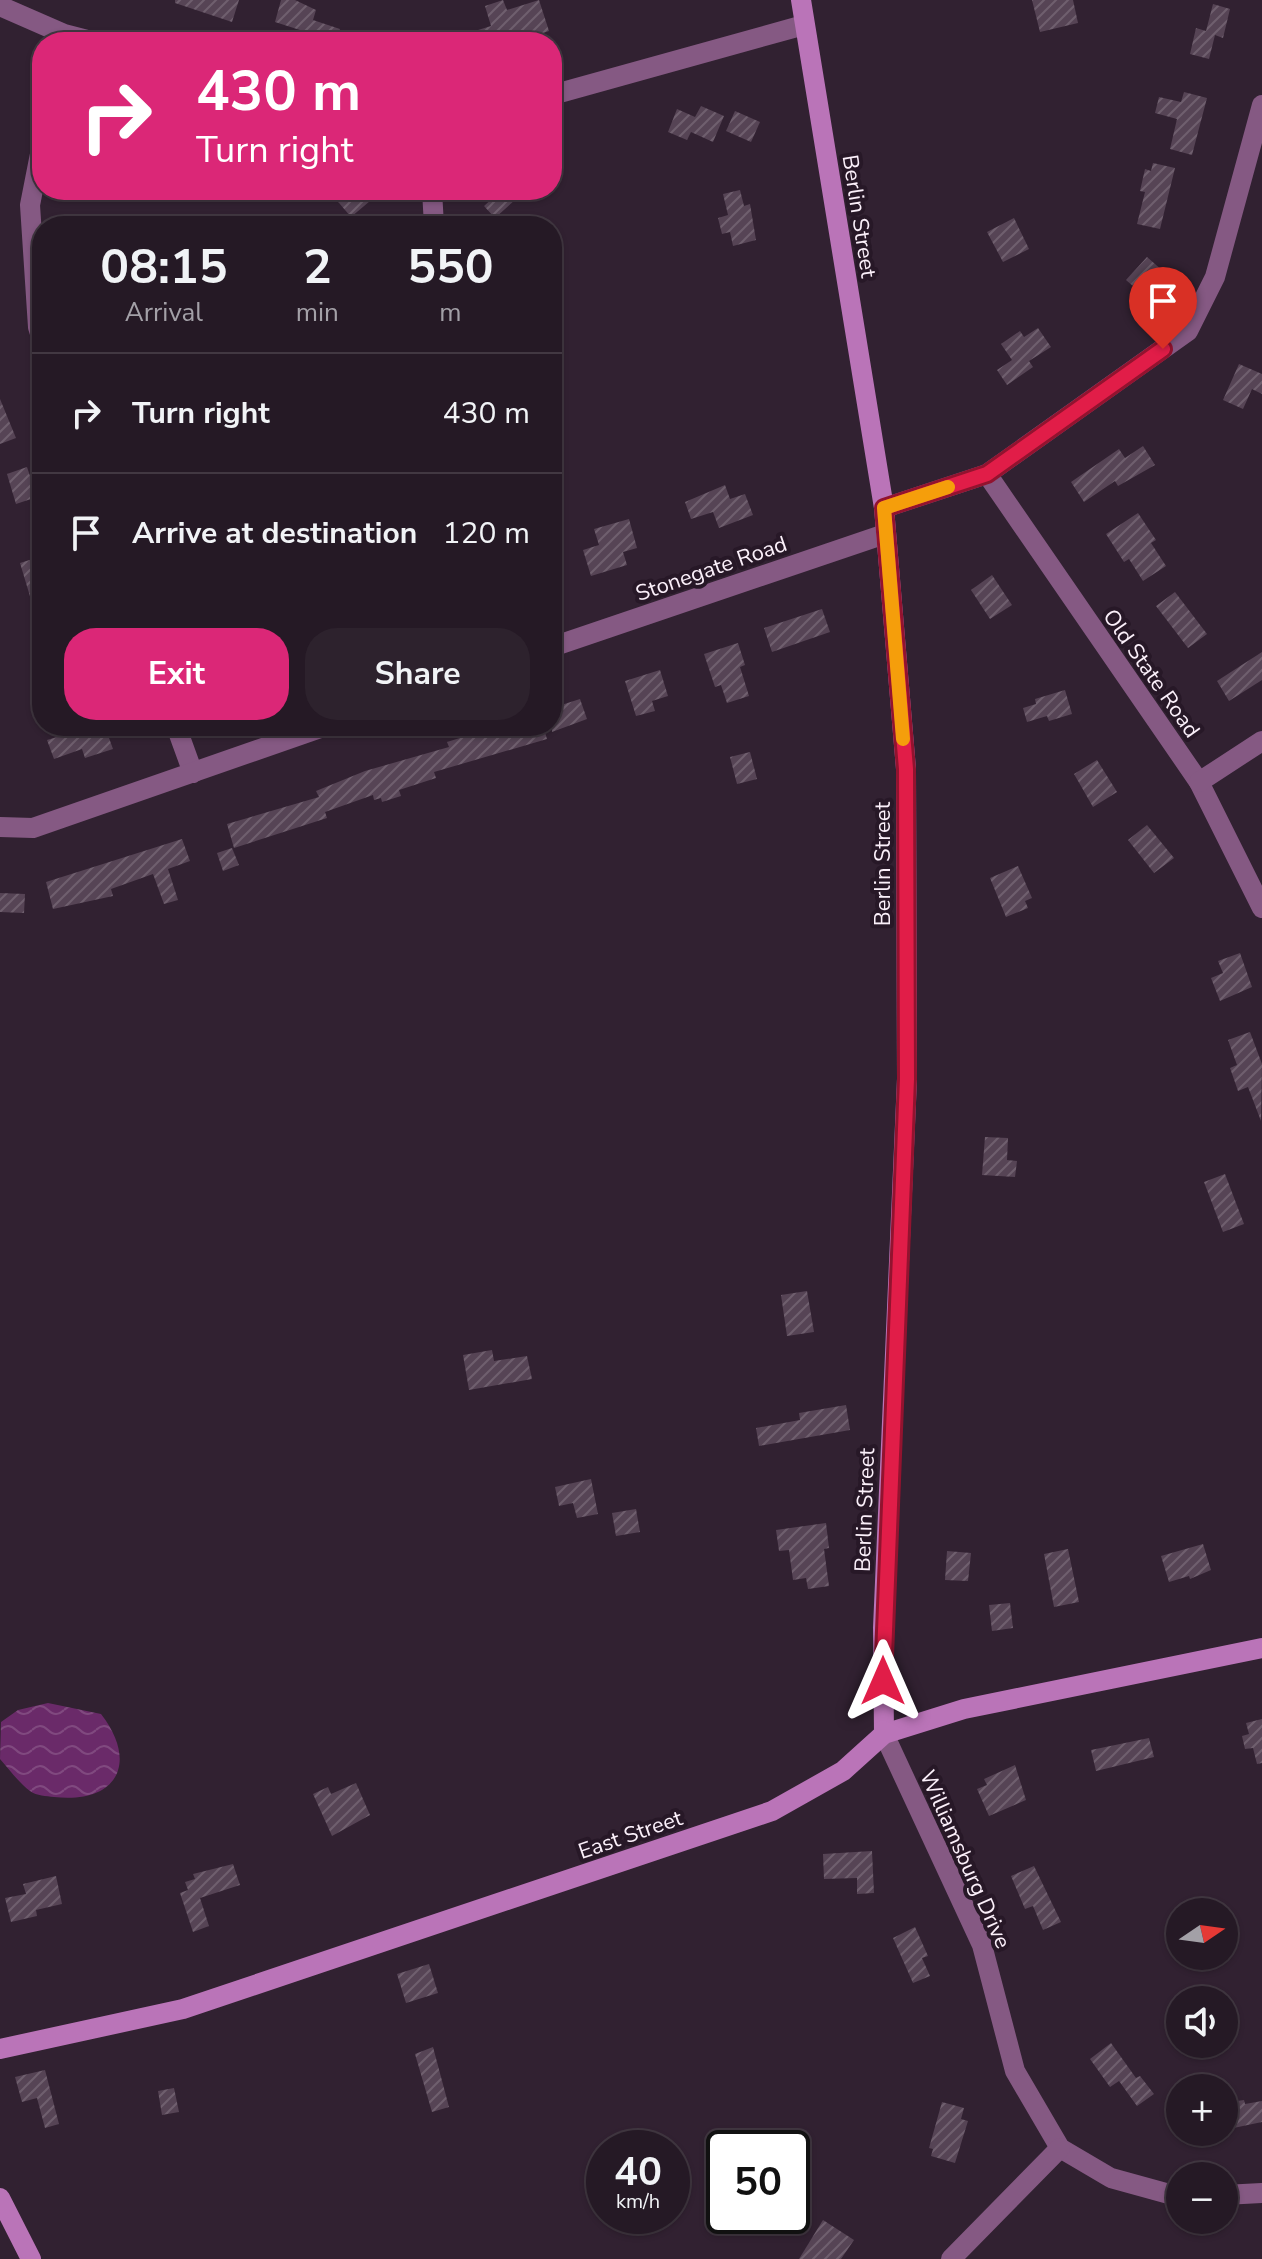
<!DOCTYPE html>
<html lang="en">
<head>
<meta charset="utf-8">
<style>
  :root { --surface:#251925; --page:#2d222d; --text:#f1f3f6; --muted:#a3a0a7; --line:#423842; --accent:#db2777 }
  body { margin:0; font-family:"Nunito Sans",sans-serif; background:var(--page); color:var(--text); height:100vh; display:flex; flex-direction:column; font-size:30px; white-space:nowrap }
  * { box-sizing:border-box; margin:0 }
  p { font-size:26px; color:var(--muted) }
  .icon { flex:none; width:44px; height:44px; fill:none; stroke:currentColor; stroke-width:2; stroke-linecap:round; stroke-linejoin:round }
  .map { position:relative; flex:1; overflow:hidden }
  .sheet { position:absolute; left:32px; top:216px; width:530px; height:520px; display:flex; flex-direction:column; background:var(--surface); border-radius:32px; box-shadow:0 2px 6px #0004,0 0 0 2px var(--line) }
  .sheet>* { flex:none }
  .hud { position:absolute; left:32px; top:32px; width:530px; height:168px; border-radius:32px; box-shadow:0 2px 6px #0004,0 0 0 2px var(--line); background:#db2777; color:#fff; overflow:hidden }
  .needle { width:52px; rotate:77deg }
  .buttons { position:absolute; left:1166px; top:1898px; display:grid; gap:16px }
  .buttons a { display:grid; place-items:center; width:72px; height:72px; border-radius:50%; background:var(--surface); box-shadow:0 2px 6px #0004,0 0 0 2px var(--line); font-size:40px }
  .speed { position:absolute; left:586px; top:2130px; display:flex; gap:16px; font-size:40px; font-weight:700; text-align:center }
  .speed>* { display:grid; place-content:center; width:104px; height:104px; border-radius:50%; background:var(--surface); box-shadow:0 2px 6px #0004,0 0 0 2px var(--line); line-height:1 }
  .speed small { font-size:20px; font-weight:400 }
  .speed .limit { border:4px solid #111; border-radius:12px; background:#fff; color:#111 }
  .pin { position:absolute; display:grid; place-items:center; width:68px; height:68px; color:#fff; margin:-82px -34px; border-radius:50% 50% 50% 0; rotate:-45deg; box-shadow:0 0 8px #0007 }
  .pin .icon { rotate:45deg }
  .me { position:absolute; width:88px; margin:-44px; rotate:0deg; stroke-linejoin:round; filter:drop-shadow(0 0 6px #0008) }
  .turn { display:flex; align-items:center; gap:28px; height:168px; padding:0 32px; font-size:36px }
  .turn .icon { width:104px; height:104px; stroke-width:2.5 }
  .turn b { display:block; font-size:56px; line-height:68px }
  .eta { display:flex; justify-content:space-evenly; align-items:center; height:136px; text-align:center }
  .eta b { font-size:48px; font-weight:700; line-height:56px }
  .button { display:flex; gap:16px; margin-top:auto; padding:16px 32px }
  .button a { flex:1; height:92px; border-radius:32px; background:var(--accent); color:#fff; font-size:32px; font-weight:700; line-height:92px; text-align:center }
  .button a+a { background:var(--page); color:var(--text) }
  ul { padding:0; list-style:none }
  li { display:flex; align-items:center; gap:24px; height:120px; padding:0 32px; border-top:2px solid var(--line) }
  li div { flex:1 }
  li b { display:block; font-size:30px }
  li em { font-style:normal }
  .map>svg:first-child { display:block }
  .water { fill:url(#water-waves) }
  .building { fill:url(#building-hatch) }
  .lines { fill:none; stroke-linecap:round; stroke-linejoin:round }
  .street { stroke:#855983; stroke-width:20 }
  .secondary { stroke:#ba74b8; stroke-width:20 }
  .route-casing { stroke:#92132f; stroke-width:20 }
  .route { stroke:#e11d48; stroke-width:14 }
  .slow { stroke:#f59e0b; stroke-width:14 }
  .labels { text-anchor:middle; stroke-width:8; stroke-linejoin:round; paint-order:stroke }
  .street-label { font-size:22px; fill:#fbf0fa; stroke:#271827 }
</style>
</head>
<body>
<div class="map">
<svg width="1262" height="2259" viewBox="0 0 1262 2259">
  <defs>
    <pattern id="water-waves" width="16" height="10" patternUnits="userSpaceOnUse" patternTransform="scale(2)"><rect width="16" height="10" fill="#6a2a69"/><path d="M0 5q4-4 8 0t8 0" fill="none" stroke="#80497f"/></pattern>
    <pattern id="building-hatch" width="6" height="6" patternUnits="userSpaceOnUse" patternTransform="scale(2)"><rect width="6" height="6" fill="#564455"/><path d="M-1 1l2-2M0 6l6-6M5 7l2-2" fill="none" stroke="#6f5f6e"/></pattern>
  </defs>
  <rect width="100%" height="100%" fill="#312131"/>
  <path class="water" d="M48,1703L101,1714C139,1763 117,1804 54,1797C46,1796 37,1796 30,1791C19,1783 9,1769 0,1759L1,1722L18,1710Z"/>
  <g class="building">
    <polygon points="175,0 239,0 232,22 175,3"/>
    <polygon points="281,0 295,0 316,10 313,20 340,29 336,42 299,42 303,31 275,22"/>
    <polygon points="503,0 507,10 539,0 549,31 516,42 482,42 478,30 491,26 485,6"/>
    <polygon points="1032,0 1073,0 1078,23 1040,32"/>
    <polygon points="1213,4 1230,9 1223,38 1215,35 1209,59 1190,54 1196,28 1206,31"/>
    <polygon points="1184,92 1207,98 1192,155 1170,149 1177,119 1155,113 1159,97 1181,102"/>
    <polygon points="701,106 724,116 713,142 691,132 687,140 668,132 677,109 695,117"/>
    <polygon points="735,111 760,122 751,142 726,131"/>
    <polygon points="1153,163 1175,168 1160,229 1137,224 1145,192 1140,191 1145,169 1151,171"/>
    <polygon points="328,190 360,190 370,201 351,217"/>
    <polygon points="488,190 526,190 495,218 484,206 494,197"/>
    <polygon points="740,190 744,206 750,204 756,240 733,246 730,232 722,234 718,218 728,215 723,194"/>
    <polygon points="1014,218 1029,249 1003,262 987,232"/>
    <polygon points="1147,257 1163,271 1148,288 1134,287 1126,280"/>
    <polygon points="1038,328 1051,347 1029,361 1033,367 1007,385 997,370 1012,360 1001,344 1020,331 1024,337"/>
    <polygon points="1239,364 1262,374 1262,394 1252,389 1243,409 1223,400"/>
    <polygon points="0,399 16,438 0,444"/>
    <polygon points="1143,446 1155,465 1118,486 1115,481 1084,502 1071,482 1119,449 1125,458"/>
    <polygon points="27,467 37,497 16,504 7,474"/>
    <polygon points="725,485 730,499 745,494 753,515 719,528 713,512 691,519 685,502"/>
    <polygon points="1138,513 1156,540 1151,543 1166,566 1143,581 1129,559 1124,562 1106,534"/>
    <polygon points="629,519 637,548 623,552 627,565 591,576 583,550 599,545 594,529"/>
    <polygon points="42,556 42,623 38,623 20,563"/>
    <polygon points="992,575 1012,605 990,619 971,590"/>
    <polygon points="1175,592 1207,634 1188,648 1156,606"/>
    <polygon points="822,609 830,632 772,652 764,628"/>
    <polygon points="738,643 745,665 740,667 749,696 727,703 721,685 715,687 704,654"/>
    <polygon points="1262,652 1262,680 1229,701 1217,681"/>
    <polygon points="660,670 668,696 652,701 655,711 636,716 625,681"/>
    <polygon points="1065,690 1072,714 1049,721 1047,716 1027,722 1023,708 1036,704 1035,699"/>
    <polygon points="580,699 587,719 552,732 552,708"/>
    <polygon points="53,726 79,726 83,735 105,727 113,749 85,758 82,749 54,759 47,740 57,737"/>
    <polygon points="498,726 543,726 547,739 434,772 436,778 399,790 401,796 382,802 381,798 374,800 373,795 325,812 327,818 234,848 227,824 319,797 316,791 365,771 449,747 447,742"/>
    <polygon points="750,752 757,779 737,784 730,757"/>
    <polygon points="1097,760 1117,792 1093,807 1074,774"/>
    <polygon points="1147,825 1174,858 1154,873 1128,840"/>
    <polygon points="182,839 190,861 168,869 178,900 164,904 153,874 111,889 113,896 53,909 46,882"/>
    <polygon points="232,848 239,865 223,871 217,853"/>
    <polygon points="1018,866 1032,898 1025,901 1028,908 1006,917 990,878"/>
    <polygon points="0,893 25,894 24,913 0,912"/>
    <polygon points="1240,953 1252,987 1220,1001 1211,978 1223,973 1218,961"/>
    <polygon points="1250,1032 1262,1064 1261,1121 1248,1087 1238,1091 1230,1068 1237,1065 1228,1040"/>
    <polygon points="985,1137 1008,1138 1007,1160 1017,1161 1015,1177 982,1175"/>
    <polygon points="1225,1174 1244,1224 1223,1232 1204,1182"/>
    <polygon points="807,1291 814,1332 787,1336 781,1295"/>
    <polygon points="492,1350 494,1361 527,1356 532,1379 469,1390 463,1355"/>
    <polygon points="846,1405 850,1430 759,1446 756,1428 800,1420 799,1413"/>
    <polygon points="591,1479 598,1514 577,1518 573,1503 559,1506 555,1487"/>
    <polygon points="636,1509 640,1532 616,1536 612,1513"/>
    <polygon points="826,1523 829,1548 824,1549 829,1586 808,1589 806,1578 793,1580 789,1550 779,1551 776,1530"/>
    <polygon points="1203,1544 1211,1570 1190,1579 1189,1576 1169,1582 1161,1556"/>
    <polygon points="1068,1549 1079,1602 1054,1607 1044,1554"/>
    <polygon points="947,1551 971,1553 968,1581 945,1580"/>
    <polygon points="1010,1603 1013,1628 992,1631 989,1605"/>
    <polygon points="1262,1719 1262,1763 1257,1764 1253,1748 1245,1749 1242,1736 1249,1734 1246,1723"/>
    <polygon points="1149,1738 1154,1757 1096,1771 1091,1750"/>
    <polygon points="1015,1765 1026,1800 989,1816 977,1789 987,1785 984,1779"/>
    <polygon points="356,1783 370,1815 332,1836 313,1794 328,1787 331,1794"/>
    <polygon points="872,1851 874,1893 857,1894 857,1878 824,1879 823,1854"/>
    <polygon points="233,1864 240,1885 200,1898 209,1926 193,1932 180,1893 188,1890 185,1882 195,1879 193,1874"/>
    <polygon points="1034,1866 1061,1922 1043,1930 1033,1906 1025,1909 1011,1876"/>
    <polygon points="56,1876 62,1904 36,1910 37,1916 11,1922 5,1898 26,1894 23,1884"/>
    <polygon points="915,1927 928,1956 922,1958 930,1976 913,1983 893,1938"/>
    <polygon points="429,1964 438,1993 406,2003 397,1974"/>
    <polygon points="1111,2043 1136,2078 1140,2076 1154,2094 1137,2106 1119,2081 1110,2087 1090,2059"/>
    <polygon points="433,2047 449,2107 432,2112 415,2054"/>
    <polygon points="45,2070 59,2124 45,2128 37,2098 22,2102 15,2077"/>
    <polygon points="174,2088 179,2112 162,2115 158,2091"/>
    <polygon points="1244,2100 1245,2104 1262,2101 1262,2122 1224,2130 1224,2103"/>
    <polygon points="942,2102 964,2108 961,2119 968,2121 955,2163 931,2156 933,2149 929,2148"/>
    <polygon points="823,2220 854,2240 841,2259 799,2259"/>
  </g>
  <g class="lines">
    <g class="street">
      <polyline points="0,6 64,34 95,42"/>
      <polyline points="552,95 804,25"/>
      <polyline points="42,144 30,205 38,327 42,340"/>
      <polyline points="432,190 434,226"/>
      <polyline points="987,474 1199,782 1262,908"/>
      <polyline points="884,508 987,474 1188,331 1215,277 1262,105"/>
      <polyline points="552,647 885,534"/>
      <polyline points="176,726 193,773"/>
      <polyline points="1199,782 1262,741"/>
      <polyline points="0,827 33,828 326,726"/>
      <polyline points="884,1734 982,1945 1015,2071 1060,2148 1111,2178 1180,2197"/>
      <polyline points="1224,2195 1262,2193"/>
      <polyline points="951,2259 1060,2148"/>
    </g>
    <g class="secondary">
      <polyline points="801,0 884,508 906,769 907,1079 883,1628 884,1734"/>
      <polyline points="0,2049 183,2009 772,1811 843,1771 884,1734 964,1709 1262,1648"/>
      <polyline points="0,2198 31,2259"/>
    </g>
  </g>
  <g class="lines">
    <g class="route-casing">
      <polyline id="route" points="883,1681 907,1079 906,769 884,508 987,474 1163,349"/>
    </g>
    <use href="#route" class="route"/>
    <polyline class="slow" points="903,739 884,508 948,487"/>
  </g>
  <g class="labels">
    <g class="street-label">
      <text transform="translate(860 216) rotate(81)" y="8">Berlin Street</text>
      <text transform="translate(711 568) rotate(-19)" y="8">Stonegate Road</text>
      <text transform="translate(1152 673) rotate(55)" y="8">Old State Road</text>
      <text transform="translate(882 864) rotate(-90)" y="8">Berlin Street</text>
      <text transform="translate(864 1510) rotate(-88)" y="8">Berlin Street</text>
      <text transform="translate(630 1834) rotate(-19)" y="8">East Street</text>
      <text transform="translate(966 1859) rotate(66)" y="8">Williamsburg Drive</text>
    </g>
  </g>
</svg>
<div class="buttons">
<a><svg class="needle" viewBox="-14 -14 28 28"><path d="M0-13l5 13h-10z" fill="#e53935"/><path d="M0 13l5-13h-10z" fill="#a3a0a7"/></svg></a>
<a><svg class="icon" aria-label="sound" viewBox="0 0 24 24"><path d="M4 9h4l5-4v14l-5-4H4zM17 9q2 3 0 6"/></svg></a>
<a>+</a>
<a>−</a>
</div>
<div class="speed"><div>40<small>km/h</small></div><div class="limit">50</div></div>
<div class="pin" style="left:1163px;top:349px;background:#d93025"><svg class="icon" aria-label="arrive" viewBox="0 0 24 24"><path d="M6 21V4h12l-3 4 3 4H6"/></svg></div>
<svg class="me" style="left:883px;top:1681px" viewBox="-20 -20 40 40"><path d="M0-17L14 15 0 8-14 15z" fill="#e11d48" stroke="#fff" stroke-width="4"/></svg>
<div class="hud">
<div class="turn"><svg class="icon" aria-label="right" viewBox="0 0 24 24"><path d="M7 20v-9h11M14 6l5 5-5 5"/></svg><div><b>430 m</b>Turn right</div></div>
</div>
<section class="sheet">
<div class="eta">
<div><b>08:15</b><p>Arrival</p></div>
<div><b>2</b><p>min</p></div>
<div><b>550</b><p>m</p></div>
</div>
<ul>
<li><svg class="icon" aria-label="right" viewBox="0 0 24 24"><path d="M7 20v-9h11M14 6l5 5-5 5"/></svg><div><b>Turn right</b></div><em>430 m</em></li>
<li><svg class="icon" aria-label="arrive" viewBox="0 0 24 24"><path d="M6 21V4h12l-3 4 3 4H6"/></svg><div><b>Arrive at destination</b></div><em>120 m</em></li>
</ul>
<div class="button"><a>Exit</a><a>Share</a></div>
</section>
</div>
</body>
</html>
